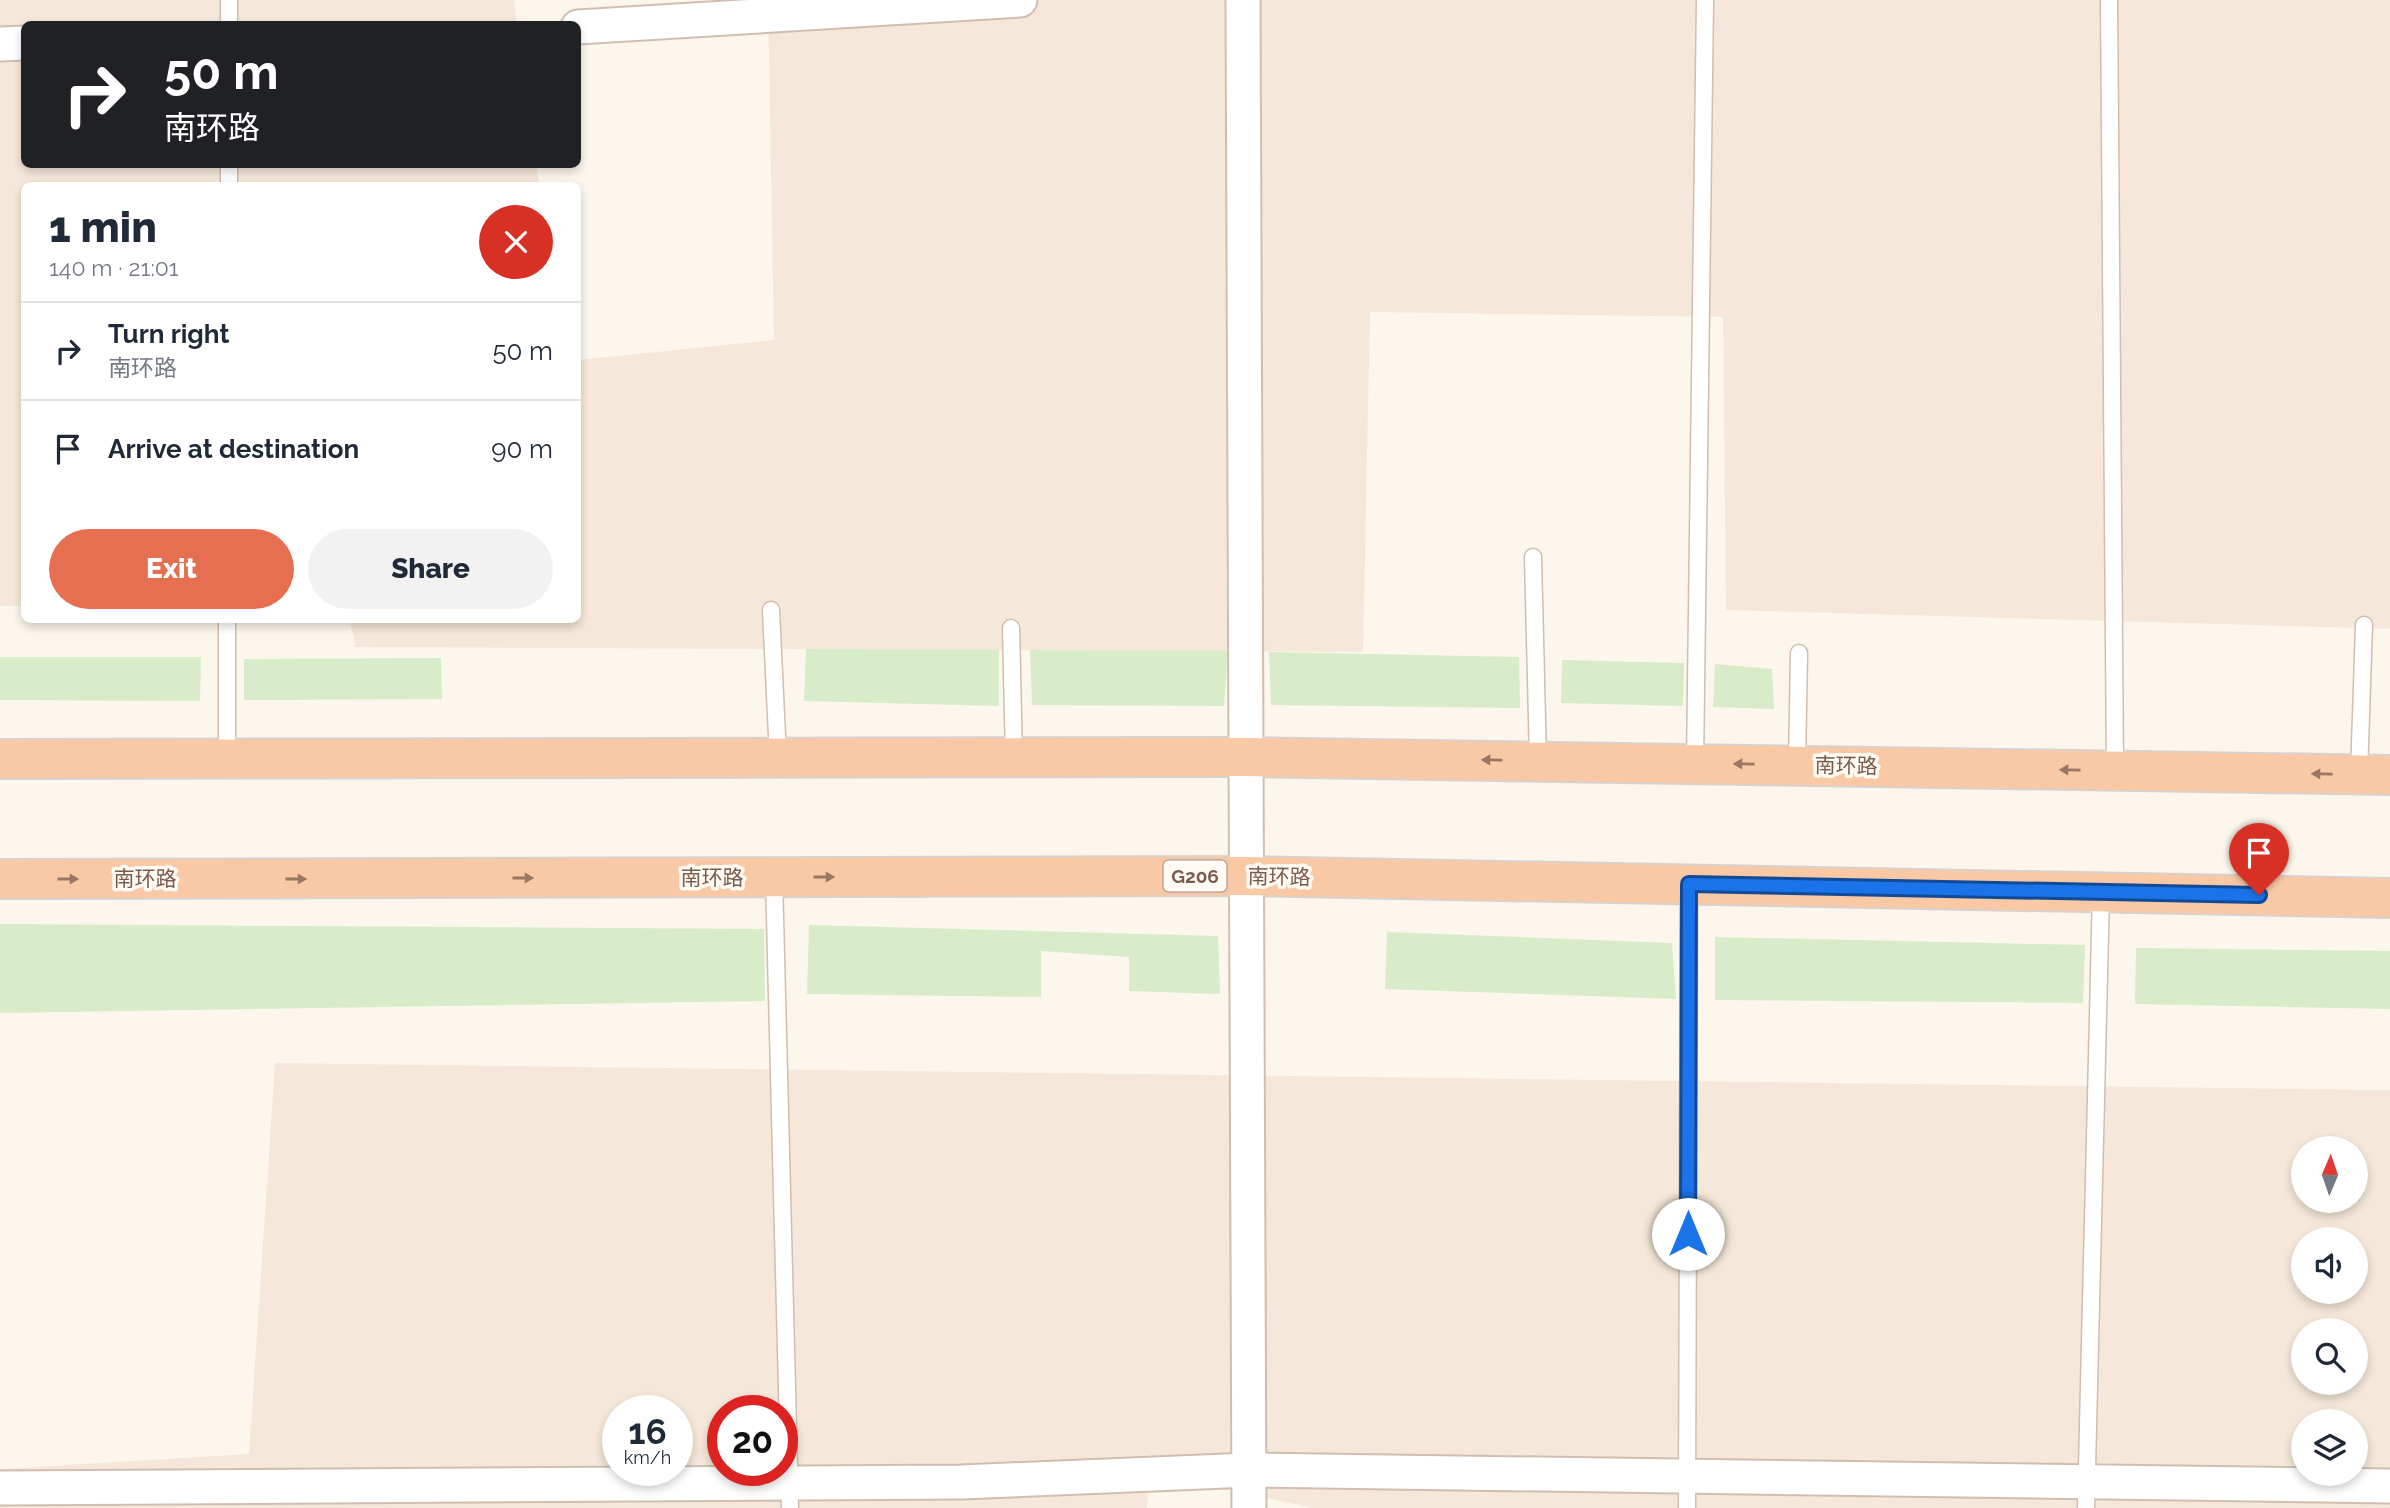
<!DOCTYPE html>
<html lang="en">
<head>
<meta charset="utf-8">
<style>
  :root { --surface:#fff; --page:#f2f2f3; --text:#1f2937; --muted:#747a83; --line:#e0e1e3; --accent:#e76f51 }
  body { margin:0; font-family:Raleway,"Noto Sans SC",sans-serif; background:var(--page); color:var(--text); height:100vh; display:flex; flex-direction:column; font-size:26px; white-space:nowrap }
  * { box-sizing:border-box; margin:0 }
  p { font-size:23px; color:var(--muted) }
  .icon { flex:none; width:38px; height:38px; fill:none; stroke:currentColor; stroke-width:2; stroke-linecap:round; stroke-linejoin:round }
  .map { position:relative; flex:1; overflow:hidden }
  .side { position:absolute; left:21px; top:182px; width:560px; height:441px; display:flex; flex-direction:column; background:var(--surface); border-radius:10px; box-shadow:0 4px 10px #0003 }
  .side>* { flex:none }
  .hud { position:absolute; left:21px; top:21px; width:560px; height:147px; border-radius:10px; box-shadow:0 4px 10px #0003; background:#202124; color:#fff; overflow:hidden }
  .needle { width:46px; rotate:2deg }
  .fabs { position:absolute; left:2291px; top:1136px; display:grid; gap:14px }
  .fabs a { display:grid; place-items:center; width:77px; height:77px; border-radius:50%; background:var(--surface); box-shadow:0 4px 10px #0003; font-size:35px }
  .speed { position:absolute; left:602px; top:1395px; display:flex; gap:14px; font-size:35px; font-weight:700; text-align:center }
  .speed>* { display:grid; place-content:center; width:91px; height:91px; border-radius:50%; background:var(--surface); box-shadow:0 4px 10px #0003; line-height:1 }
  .speed small { font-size:18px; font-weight:400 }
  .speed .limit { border:10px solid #d22; background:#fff; color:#111 }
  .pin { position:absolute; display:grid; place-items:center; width:60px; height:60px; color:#fff; margin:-72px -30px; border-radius:50% 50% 50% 0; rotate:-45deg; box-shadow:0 0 7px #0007 }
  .pin .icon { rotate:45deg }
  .me { position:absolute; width:77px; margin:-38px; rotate:0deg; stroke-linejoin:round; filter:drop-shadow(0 0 5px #0008) }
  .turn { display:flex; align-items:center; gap:24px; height:147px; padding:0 28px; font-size:32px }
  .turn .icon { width:91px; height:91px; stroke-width:2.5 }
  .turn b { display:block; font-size:49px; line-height:60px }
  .round { display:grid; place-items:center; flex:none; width:74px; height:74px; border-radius:37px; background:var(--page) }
  .summary { display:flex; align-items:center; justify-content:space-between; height:119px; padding:0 28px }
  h1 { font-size:42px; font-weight:800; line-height:52px }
  .cta { display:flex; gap:14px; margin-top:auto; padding:14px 28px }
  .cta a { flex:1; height:80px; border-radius:42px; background:var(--accent); color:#fff; font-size:28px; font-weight:800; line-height:80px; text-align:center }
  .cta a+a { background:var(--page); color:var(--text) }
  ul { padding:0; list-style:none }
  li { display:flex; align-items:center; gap:21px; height:98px; padding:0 28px; border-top:2px solid var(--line) }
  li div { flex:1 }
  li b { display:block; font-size:26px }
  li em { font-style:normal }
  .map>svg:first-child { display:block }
  .residential { fill:#f5e8da; fill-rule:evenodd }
  .green { fill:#d8ecc9 }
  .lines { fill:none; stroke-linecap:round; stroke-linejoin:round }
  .service-casing { stroke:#d1beb0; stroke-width:19 }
  .minor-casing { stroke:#d1beb0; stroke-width:37 }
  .trunk-casing { stroke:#dad1cd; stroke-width:42 }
  .service { stroke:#fff; stroke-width:16 }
  .minor { stroke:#fff; stroke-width:33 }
  .trunk { stroke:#f9c8a4; stroke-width:38 }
  .oneway { fill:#9a7763 }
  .route-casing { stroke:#114b97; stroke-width:18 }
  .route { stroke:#1a73e8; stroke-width:12 }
  .labels { text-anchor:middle; stroke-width:7; stroke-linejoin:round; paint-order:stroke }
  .shield { fill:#fffaf3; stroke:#a28b7f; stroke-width:2 }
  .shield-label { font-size:19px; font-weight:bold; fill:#7a5c4d }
  .street-label { font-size:21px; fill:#7a5c4d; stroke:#fffaf3 }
</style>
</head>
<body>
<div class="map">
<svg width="2390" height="1508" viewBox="0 0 2390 1508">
  <rect width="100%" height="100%" fill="#fdf6ec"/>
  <g class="residential">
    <polygon points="0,0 514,0 517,24 24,24 24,164 536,164 539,185 24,186 24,606 0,606"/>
    <polygon points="768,0 2390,0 2390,629 1726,610 1723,317 1370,312 1363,652 355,647 350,620 578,620 578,360 774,340"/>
    <path d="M275,1063L2390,1090V1508H1313L1149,1473L1147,1508H0V1469L249,1454ZM2303,1148H2356V1200H2303ZM2303,1239H2356V1292H2303ZM2303,1330H2356V1382H2303ZM618,1410H677V1470H618ZM723,1410H782V1470H723ZM2303,1421H2356V1474H2303Z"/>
  </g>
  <g class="green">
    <polygon points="806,649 999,650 999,706 804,701"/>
    <polygon points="1030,650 1228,651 1224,706 1032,705"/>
    <polygon points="1269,652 1519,657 1520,708 1271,705"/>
    <polygon points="0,657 201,657 200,701 0,700"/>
    <polygon points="441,658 442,699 244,700 244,659"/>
    <polygon points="1562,660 1684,663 1683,706 1561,703"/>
    <polygon points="1715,664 1772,669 1774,709 1713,707"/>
    <polygon points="0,924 764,929 765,1001 0,1013"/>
    <polygon points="809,925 1218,936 1220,994 1129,991 1129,957 1041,951 1041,997 807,994"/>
    <polygon points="1387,932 1672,943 1676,999 1385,989"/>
    <polygon points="1715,937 2085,945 2083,1003 1715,1000"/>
    <polygon points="2136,948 2390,951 2390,1009 2135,1004"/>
  </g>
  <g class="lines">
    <g class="service-casing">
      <g id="service">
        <polyline points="229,0 229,24"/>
        <polyline points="2109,0 2115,771"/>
        <polyline points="229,186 229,164"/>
        <polyline points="1533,557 1538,761"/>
        <polyline points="771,610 778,757"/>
        <polyline points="1011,628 1014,759"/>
        <polyline points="227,758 227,620"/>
        <polyline points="1695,764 1705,0"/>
        <polyline points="1797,765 1799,653"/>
        <polyline points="2359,775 2364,625"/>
        <polyline points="774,877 790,1508"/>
        <polyline points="1687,1508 1689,884"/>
        <polyline points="2086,1508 2101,892"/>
      </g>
    </g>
    <g class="minor-casing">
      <g id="minor">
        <polyline points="1243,0 1249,1508"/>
        <polyline points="578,27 1020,0"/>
        <polyline points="0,44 24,43"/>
        <polyline points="0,1488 961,1482 1249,1470 2390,1486"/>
      </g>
    </g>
    <g class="trunk-casing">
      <g id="trunk">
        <polyline points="0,759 1245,757 2390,775"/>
        <polyline points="0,879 1245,876 2390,898"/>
      </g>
    </g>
    <use href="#service" class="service"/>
    <use href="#minor" class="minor"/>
    <use href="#trunk" class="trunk"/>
  </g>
  <defs><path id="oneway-solid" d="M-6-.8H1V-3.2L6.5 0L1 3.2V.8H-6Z" transform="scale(1.75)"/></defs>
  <g class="oneway">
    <use href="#oneway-solid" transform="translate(1492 760) rotate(-179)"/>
    <use href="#oneway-solid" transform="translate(1744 764) rotate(-179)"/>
    <use href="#oneway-solid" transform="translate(2070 770) rotate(-179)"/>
    <use href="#oneway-solid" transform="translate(2322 774) rotate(-179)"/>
    <use href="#oneway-solid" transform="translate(824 877)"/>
    <use href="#oneway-solid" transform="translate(523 878)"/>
    <use href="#oneway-solid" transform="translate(68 879)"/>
    <use href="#oneway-solid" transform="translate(296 879)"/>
  </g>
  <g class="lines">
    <g class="route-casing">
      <polyline id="route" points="1688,1234 1689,884 2259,895"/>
    </g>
    <use href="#route" class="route"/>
  </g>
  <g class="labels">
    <rect class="shield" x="1163.5" y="860.5" width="63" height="31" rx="5"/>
    <g class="shield-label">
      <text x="1195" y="883">G206</text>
    </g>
    <g class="street-label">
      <text transform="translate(1846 766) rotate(1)" y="7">南环路</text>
      <text transform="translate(1279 877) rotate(1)" y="7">南环路</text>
      <text x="712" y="885">南环路</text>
      <text x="145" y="886">南环路</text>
    </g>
  </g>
</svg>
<div class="fabs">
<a><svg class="needle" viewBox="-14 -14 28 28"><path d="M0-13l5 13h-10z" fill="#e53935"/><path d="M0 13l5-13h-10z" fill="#747a83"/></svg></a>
<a><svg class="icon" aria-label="sound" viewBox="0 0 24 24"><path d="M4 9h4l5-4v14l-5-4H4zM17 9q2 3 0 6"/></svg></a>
<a><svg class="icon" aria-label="search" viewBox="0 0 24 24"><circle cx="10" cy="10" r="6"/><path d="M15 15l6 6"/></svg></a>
<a><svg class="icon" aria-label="layers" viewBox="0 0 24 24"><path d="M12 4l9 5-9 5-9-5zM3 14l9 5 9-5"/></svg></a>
</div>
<div class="speed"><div>16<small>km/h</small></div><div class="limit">20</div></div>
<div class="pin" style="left:2259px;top:895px;background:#d93025"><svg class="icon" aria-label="arrive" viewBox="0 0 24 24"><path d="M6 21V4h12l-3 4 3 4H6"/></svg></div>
<svg class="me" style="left:1688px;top:1234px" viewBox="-20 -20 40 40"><circle r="19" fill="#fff"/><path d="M0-13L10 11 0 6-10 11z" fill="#1a73e8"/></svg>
<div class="hud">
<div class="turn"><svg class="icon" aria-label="right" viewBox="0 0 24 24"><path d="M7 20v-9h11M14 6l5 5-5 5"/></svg><div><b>50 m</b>南环路</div></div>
</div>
<section class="side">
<div class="summary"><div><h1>1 min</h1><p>140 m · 21:01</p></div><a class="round" style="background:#d93025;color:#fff"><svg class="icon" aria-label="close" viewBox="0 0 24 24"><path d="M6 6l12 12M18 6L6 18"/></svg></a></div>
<ul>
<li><svg class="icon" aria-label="right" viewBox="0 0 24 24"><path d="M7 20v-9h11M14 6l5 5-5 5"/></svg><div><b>Turn right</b><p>南环路</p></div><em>50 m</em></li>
<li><svg class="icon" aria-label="arrive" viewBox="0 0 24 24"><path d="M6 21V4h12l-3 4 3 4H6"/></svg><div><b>Arrive at destination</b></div><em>90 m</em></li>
</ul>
<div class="cta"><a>Exit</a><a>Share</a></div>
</section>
</div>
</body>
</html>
